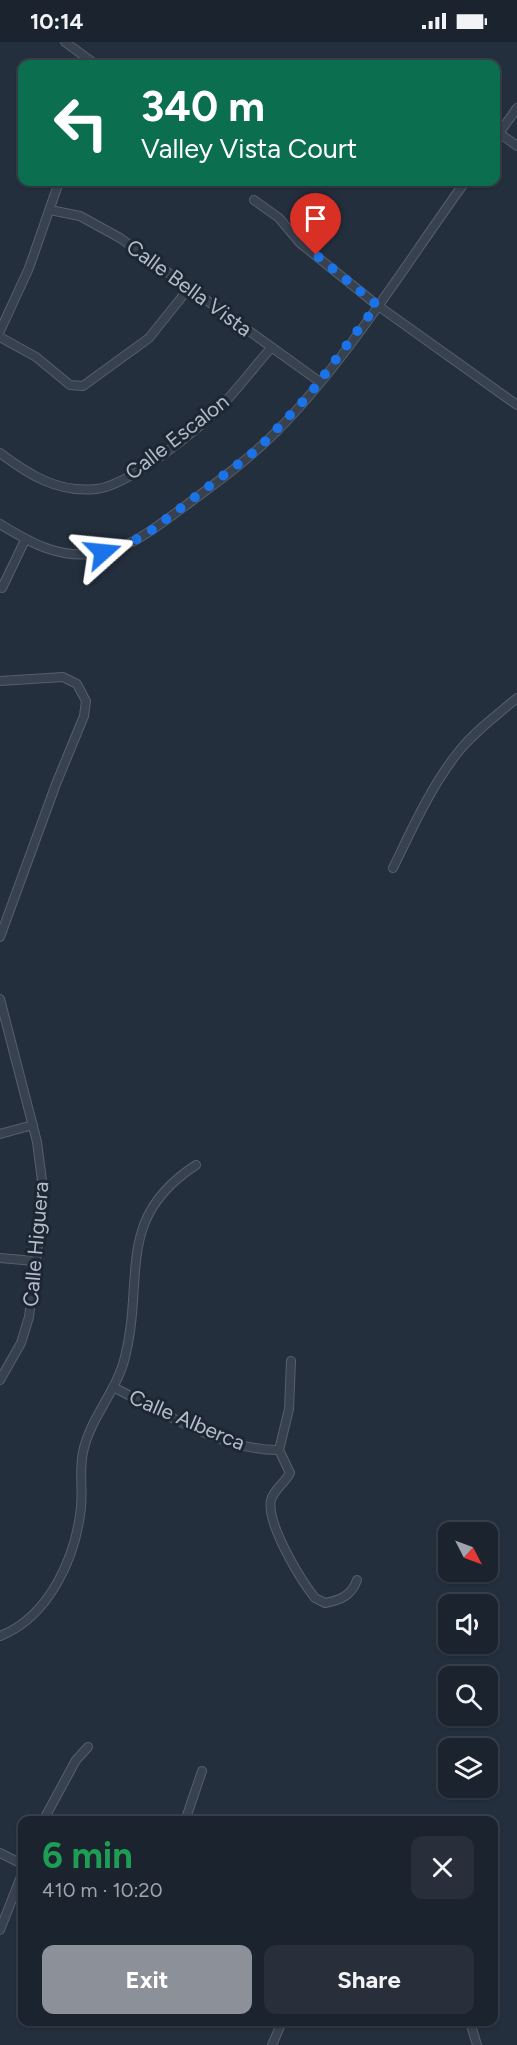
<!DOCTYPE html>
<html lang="en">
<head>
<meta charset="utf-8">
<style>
  :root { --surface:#1b232e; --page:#282f3a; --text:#f1f3f6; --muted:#a0a4aa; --line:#39404a; --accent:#8c9099 }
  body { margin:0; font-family:Figtree,sans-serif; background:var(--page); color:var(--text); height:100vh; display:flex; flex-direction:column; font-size:22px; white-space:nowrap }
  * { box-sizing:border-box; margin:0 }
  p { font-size:20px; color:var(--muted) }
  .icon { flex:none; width:33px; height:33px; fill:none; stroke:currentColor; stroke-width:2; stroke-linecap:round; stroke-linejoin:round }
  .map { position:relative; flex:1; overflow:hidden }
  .drawer { position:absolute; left:18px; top:1774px; width:480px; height:210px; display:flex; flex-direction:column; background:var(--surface); border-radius:12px; box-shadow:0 2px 4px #0004,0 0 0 2px var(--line) }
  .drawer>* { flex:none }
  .top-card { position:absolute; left:18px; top:18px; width:482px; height:126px; border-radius:12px; box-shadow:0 2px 4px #0004,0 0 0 2px var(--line); background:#0b6e4f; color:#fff; overflow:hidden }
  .needle { width:39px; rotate:132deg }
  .fabs { position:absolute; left:438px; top:1480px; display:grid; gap:12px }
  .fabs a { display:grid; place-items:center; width:60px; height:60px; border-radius:12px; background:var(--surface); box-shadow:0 2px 4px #0004,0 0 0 2px var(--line); font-size:30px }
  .pin { position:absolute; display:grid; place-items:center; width:51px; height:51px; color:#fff; margin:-62px -26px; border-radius:50% 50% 50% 0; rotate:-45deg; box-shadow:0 0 6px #0007 }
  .pin .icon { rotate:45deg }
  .me { position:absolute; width:66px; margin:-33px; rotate:72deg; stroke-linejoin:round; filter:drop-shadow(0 0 4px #0008) }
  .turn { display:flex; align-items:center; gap:21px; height:126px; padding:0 24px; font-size:27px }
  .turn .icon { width:78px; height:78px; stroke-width:2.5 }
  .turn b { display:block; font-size:42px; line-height:51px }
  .round { display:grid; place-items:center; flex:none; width:63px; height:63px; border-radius:12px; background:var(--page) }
  .summary { display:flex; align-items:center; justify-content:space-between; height:102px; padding:0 24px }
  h1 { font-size:36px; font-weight:700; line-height:45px; color:#1e9e55 }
  .cta { display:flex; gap:12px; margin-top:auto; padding:12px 24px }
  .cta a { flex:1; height:69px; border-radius:12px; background:var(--accent); color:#fff; font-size:24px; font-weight:700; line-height:69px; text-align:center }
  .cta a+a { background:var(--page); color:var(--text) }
  .status { display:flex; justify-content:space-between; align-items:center; height:42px; padding:0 30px; background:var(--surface); direction:ltr }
  .status svg { height:16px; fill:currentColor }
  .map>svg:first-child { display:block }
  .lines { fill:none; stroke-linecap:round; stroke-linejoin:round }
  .minor-casing { stroke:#565f6c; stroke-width:10 }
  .minor { stroke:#38414e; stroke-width:8 }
  .route { stroke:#1a73e8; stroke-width:10; stroke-dasharray:0 18 }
  .labels { text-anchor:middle; stroke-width:6; stroke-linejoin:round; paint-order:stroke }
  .street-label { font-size:21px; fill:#b4bcc9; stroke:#1d2633 }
</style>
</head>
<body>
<div class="status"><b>10:14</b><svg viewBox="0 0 49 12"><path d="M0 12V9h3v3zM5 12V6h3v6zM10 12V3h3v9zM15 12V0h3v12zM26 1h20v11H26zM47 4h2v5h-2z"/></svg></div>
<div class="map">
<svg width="517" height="2003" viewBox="0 0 517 2003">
  <rect width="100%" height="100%" fill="#242f3e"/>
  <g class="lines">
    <g class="minor-casing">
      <g id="minor">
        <polyline points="65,0 95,22"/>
        <polyline points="357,21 357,22"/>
        <polyline points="499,91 517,104"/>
        <polyline points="495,97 517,66"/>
        <polyline points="254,158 279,176 300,201 377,263 517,363"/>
        <polyline points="50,168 80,174 120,196 320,340"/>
        <polyline points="0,289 29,226 59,140"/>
        <polyline points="0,295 36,315 70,343 83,344 149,296 189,246"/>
        <path d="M0,411C29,433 58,451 96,447C129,444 200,386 224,361C240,344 255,324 271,306"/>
        <path d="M0,482C29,500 57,516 93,512C130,508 156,485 185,464C216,441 248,418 276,390C348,317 405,223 465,140"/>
        <polyline points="2,546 25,498"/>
        <polyline points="0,639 63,635 77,642 86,659 84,674 56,742 0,895"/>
        <path d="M393,826C412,787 431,744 459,709C475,689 497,673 517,656"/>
        <polyline points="0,957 37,1100 44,1154 29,1275 21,1301 0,1338"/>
        <polyline points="0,1092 33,1083"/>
        <polyline points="0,1216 34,1219"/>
        <path d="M291,1319L289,1367L279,1408L290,1431C285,1441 274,1447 271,1458C266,1481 300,1537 315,1556L325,1561C341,1558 352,1553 357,1538"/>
        <path d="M113,1345C162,1370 224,1409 279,1408"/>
        <path d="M0,1594C49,1575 76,1515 81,1465C83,1447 79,1429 83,1410C90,1376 117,1349 125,1315C145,1236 114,1176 196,1123"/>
        <polyline points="43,1779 76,1718 88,1705"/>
        <polyline points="185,1779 202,1729"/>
        <polyline points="0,1811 22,1822"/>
        <polyline points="0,1888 22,1832"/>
        <polyline points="470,1980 477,2003"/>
        <polyline points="272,2003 282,1980"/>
      </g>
    </g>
    <use href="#minor" class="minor"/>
  </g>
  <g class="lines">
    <polyline class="route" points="103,510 126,503 148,491 258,407 310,352 377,263 316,213"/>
  </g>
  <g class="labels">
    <g class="street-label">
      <text transform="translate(189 246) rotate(36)" y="7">Calle Bella Vista</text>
      <text transform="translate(177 395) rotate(-38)" y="7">Calle Escalon</text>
      <text transform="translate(36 1202) rotate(-85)" y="7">Calle Higuera</text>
      <text transform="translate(187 1378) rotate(23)" y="7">Calle Alberca</text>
    </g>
  </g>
</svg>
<div class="fabs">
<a><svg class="needle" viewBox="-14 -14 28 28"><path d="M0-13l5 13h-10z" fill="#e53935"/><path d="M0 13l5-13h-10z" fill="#a0a4aa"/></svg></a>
<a><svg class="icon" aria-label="sound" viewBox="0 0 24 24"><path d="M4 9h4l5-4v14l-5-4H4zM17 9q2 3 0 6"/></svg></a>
<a><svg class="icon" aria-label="search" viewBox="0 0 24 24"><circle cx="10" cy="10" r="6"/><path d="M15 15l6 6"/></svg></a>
<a><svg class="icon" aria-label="layers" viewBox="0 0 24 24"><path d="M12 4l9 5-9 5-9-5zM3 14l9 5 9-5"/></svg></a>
</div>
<div class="pin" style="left:316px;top:213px;background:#d93025"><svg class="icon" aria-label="arrive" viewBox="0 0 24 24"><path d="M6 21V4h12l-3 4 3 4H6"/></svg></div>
<svg class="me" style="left:103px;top:510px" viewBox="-20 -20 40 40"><path d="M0-17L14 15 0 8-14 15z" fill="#1a73e8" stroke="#fff" stroke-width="4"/></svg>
<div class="top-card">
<div class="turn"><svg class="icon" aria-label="left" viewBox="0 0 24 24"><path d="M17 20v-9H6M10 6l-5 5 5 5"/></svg><div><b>340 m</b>Valley Vista Court</div></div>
</div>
<section class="drawer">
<div class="summary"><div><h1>6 min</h1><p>410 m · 10:20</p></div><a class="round"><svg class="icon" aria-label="close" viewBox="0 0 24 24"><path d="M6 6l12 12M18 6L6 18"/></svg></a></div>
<div class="cta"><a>Exit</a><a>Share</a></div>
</section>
</div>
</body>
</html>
